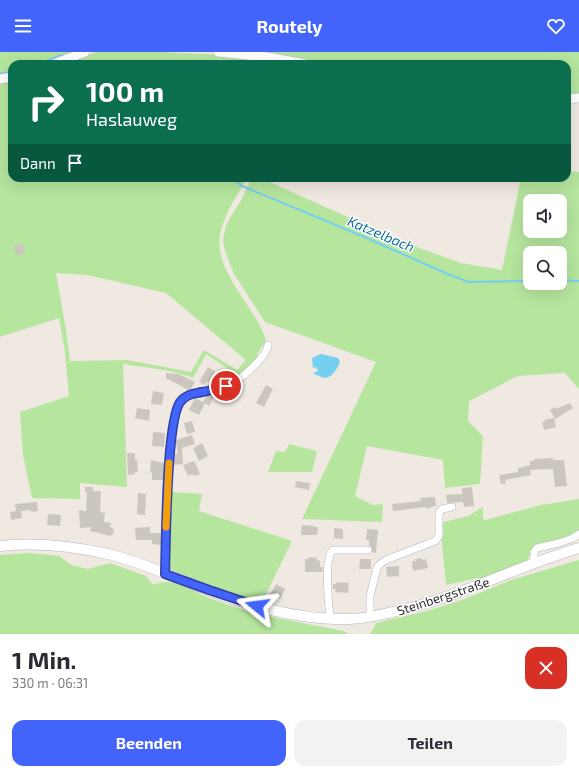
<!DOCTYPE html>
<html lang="de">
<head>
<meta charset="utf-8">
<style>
  :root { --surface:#fff; --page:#f2f2f3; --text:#2b2b33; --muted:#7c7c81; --accent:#4264fb }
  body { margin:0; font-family:"Exo 2",sans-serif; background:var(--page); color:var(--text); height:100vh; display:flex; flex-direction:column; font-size:15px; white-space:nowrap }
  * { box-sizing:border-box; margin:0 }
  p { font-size:13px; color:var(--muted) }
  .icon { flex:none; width:22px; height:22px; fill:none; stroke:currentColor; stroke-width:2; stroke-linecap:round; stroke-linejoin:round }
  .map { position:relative; height:582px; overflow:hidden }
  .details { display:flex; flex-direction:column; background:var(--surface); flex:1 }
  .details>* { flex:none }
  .hud { position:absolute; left:8px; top:8px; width:563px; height:122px; border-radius:12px; box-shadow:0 4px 16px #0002; background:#0b6e4f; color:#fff; overflow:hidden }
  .tools { position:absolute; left:523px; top:142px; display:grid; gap:8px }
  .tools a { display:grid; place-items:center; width:44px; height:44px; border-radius:8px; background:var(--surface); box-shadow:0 4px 16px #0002; font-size:20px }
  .pin { position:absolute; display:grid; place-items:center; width:34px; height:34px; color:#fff; margin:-17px; border:2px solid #fff; border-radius:50%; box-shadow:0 1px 4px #0007 }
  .me { position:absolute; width:44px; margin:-22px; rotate:286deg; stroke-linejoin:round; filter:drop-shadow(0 0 3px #0008) }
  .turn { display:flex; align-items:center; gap:14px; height:84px; padding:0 12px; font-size:18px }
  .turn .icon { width:52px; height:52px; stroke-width:2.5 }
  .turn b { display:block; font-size:28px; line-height:34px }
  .then { display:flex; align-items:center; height:38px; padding:0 12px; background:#0003; gap:8px; font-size:15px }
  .round { display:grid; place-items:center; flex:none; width:42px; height:42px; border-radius:12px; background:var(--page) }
  .summary { display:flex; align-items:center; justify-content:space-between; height:68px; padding:0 12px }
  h1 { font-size:24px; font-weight:700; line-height:30px }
  .primary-button { display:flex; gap:8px; margin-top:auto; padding:8px 12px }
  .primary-button a { flex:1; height:46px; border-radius:12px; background:var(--accent); color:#fff; font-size:16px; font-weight:700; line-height:46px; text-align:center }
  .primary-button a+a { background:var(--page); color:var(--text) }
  header { display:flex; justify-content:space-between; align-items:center; height:52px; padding:0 12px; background:var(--accent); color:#fff; font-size:18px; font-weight:700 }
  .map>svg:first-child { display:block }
  .green { fill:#b6e59e; fill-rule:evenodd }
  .water { fill:#75cff0 }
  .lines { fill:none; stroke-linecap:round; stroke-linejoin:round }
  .stream { stroke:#75cff0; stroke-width:2 }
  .building { fill:#cbc7bf }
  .minor-casing { stroke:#b4b7c1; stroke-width:8 }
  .tertiary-casing { stroke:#b4b7c1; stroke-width:10 }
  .secondary-casing { stroke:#b4b7c1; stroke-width:11 }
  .minor { stroke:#fff; stroke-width:7 }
  .tertiary { stroke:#fff; stroke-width:9 }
  .secondary { stroke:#fff; stroke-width:10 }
  .route-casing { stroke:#2b41a3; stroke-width:10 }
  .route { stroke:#4264fb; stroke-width:7 }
  .slow { stroke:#f59e0b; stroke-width:7 }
  .labels { text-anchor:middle; stroke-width:3; stroke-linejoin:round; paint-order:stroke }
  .street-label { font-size:13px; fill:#2e2e2e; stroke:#fff }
  .water-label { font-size:14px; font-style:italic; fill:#0d6fa3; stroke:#fff }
</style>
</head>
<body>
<header><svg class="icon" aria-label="menu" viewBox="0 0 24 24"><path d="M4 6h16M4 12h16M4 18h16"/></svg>Routely<svg class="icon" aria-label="heart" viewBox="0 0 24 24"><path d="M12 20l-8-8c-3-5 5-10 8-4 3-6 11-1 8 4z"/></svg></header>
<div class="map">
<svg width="579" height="582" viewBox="0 0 579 582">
  <rect width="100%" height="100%" fill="#efe9e1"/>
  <g class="green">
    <polygon points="0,0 75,0 50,12 12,12 12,21 0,24"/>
    <polygon points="97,0 161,0 224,3 279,11 279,12 61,12"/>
    <polygon points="244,0 579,0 579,43 567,44 567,12 321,12 287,5"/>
    <path d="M12,27V126H247C237,143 226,160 221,178C212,212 244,244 259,272C262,277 264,283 266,289L257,302L259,307L239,324L206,302L193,326C171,317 147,316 123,312L127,435L80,431V447L32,446L23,403L20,360L69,344L65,300L59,266L0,285V30ZM56,221L87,223L166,241L246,308L237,318L204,298L191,320L127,308L70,309L66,278Z"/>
    <path d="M567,119L579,120V337L565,321L518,324L469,349L468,369L483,384L480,432L445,436L443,408L367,394L355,444L373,453L383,452L382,470L302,467L376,310L265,270L234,222L225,199L223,188L226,174L231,164L243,145L251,126H261L403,190L461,211L502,218L521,126H567ZM530,149H560V179H530ZM530,201H560V231H530Z"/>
    <polygon points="289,392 317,399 312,420 268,420 276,399 285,400"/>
    <polygon points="170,440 202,442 199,459 292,489 262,550 231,541 168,517"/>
    <polygon points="579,447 579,480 575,483 532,498 527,509 479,527 478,526 446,533 440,471 468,464 483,455 483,466 485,468 541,453"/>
    <path d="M30,501L59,504L71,513L88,517L110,511L146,524L153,533C171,524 189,537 207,545C250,563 298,570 344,579L349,582H0V503Z"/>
    <polygon points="579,508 579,582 369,582 371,581 376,571 427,559 462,548 511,528"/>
  </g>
  <path class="water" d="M321,302L338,306L340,310C338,316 331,327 324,326C321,325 317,323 314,322L313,321L318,319L316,315L313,316L312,306Z"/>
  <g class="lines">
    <g class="stream">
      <polyline points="72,10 73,12"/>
      <polyline points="39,12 61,3 66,4"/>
      <polyline points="0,21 2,22 12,19"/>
      <polyline points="231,126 242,134 362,184 450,223 469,230 530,229"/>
      <polyline points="560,228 579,229"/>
    </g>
  </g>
  <g class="building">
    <polygon points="23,192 25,201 16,203 14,194"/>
    <polygon points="208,315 215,319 208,330 207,329 204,333 199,330"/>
    <polygon points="166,321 179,322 195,330 191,337 188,338 170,328 166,327"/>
    <polygon points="266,333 273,337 264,355 256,351"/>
    <polygon points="153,339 164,341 162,353 151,352"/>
    <polygon points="207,343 210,343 214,345 209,354 205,351 199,363 189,358 195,346 203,350"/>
    <polygon points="570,351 573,356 555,367 550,358 555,355 556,357"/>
    <polygon points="137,356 150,358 149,369 135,366"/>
    <polygon points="554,366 556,375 544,378 542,370 545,370 544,368"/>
    <polygon points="192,369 195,380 187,382 184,371"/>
    <polygon points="153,380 165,381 164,395 152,394"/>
    <polygon points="192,383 195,392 182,396 183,412 174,413 175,402 178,401 176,391 176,388"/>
    <polygon points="202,391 208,404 199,409 193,396"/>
    <polygon points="127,401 135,401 135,408 137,408 138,420 135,420 135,422 128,423"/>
    <polygon points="553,406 553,408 564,408 567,434 555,435 553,417 530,418 531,423 505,428 506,431 501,432 499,423 518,420 518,416 530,413 530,409 534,409 534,407"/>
    <polygon points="151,408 164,411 164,428 152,428 152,421 150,420"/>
    <polygon points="194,409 200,422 194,424 193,422 188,424 183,413"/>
    <polygon points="296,429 310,431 309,438 295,435"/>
    <polygon points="85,435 93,435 93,439 101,439 100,460 105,461 104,470 111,471 110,475 114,477 113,482 110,484 90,479 91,475 80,476 79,458 86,459 87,440 85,440"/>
    <polygon points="472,435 474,454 464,455 463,450 447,451 446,443 462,442 462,436"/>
    <polygon points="138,441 146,442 145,463 137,462"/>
    <polygon points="435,445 436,454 431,455 431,456 426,456 426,455 393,459 392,452 421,449 420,446"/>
    <polygon points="37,450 38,459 31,460 31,458 21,459 22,466 11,468 10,460 16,459 15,452"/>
    <polygon points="48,462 61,463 60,474 47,473"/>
    <polygon points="302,473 314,474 314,475 318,475 317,483 301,483"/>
    <polygon points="150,475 150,481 162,481 161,493 152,492 152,488 136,488 135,476"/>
    <polygon points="334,476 343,477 343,487 334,486"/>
    <polygon points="367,477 378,478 376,501 372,500 372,496 369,493 369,488 366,488"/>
    <polygon points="309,505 317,506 317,508 320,509 320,515 323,515 322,520 305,520 305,507 308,507"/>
    <polygon points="422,506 422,508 426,507 428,516 413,519 412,509 416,509 415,507"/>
    <polygon points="360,507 371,507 371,517 359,517"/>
    <polygon points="399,514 399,524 387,525 386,515"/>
    <polygon points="336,530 349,531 348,541 335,540 336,537 333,537 333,532 336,532"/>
    <polygon points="276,532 285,537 280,547 270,543"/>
  </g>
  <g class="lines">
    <g class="minor-casing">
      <g id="minor">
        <polyline points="534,511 534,500 537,496 559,491 573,486 579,482"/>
        <path d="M165,522L170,394L176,357C185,336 208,341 227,333C239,329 248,320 257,311C262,306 267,300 268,293"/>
        <polyline points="370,565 370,544 377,516 379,513 386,508 435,489 439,484 439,461 442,457 452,455"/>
        <path d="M330,567C329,553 323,506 333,498H368"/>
      </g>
    </g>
    <g class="tertiary-casing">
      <g id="tertiary">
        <polyline points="218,0 267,5 306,12"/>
        <polyline points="54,12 85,0"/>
        <polyline points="0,27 12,25"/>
        <polyline points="567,47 579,46"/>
      </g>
    </g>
    <g class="secondary-casing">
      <path id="secondary" d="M0,494C36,490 72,494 108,502C142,510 175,526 208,538C252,555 301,568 349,567C362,567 375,564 388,561C454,548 514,515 579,496"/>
    </g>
    <use href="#minor" class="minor"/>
    <use href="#tertiary" class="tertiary"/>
    <use href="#secondary" class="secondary"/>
  </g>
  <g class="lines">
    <g class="route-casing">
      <path id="route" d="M226,334C218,336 210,339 202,340C193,342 187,342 181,349C166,365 166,494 165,522L209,538L257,554"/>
    </g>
    <use href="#route" class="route"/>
    <polyline class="slow" points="166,475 169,411"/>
  </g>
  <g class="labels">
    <g class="street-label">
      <text transform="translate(443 544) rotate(-18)" y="5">Steinbergstraße</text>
    </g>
    <g class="water-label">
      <text transform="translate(381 182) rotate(23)" y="5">Katzelbach</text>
    </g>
  </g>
</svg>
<div class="tools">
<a><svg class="icon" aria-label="sound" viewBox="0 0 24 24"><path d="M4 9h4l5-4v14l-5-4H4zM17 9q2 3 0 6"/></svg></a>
<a><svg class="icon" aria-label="search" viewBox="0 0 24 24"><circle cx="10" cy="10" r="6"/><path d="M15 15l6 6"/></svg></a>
</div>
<div class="pin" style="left:226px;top:334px;background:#d93025"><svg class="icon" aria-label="arrive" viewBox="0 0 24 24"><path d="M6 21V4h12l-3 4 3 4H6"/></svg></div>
<svg class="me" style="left:257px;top:554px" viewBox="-20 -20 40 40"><path d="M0-17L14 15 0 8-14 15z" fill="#4264fb" stroke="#fff" stroke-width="4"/></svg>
<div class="hud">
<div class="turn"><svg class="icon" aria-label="right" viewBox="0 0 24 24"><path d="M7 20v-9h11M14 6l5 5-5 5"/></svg><div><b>100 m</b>Haslauweg</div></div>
<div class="then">Dann<svg class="icon" aria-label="arrive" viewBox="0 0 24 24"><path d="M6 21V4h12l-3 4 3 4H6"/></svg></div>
</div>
</div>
<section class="details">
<div class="summary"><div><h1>1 Min.</h1><p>330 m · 06:31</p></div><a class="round" style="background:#d93025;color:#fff"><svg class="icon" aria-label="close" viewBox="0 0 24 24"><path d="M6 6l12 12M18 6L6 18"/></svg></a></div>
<div class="primary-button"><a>Beenden</a><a>Teilen</a></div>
</section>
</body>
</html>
